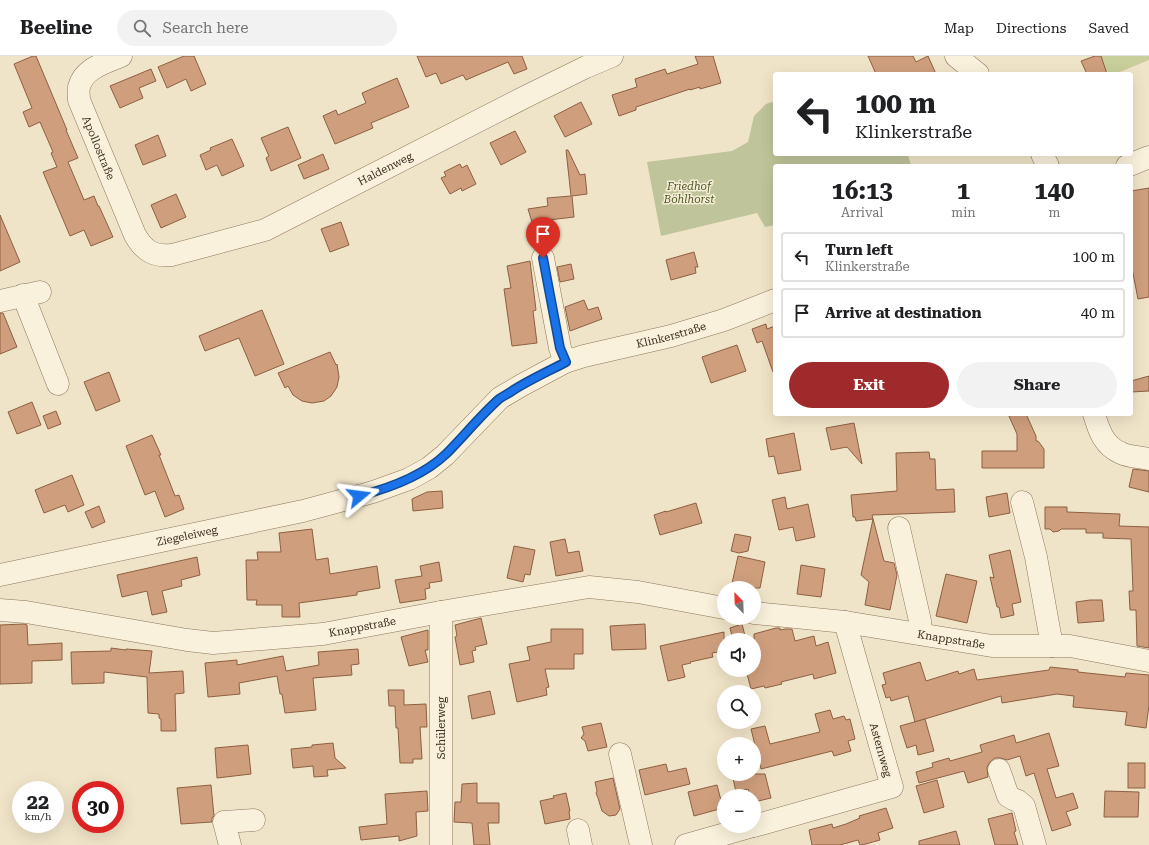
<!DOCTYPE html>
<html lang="en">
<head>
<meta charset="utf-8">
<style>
  :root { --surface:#fff; --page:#f2f2f2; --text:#202124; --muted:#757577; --line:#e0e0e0; --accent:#9e2a2b }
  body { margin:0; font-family:"Roboto Serif",serif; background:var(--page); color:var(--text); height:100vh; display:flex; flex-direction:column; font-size:15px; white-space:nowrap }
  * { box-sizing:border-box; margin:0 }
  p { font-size:13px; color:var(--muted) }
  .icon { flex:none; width:22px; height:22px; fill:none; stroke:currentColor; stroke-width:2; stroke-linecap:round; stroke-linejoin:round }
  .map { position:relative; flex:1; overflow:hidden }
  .side { position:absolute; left:773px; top:108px; width:360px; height:252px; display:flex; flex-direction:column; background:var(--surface); border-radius:4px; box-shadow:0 4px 16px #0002 }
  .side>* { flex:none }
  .top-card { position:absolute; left:773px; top:16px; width:360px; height:84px; border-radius:4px; box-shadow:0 4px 16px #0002; background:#fff; color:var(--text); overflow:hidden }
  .needle { width:26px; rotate:337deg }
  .tools { position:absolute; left:717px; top:525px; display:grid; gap:8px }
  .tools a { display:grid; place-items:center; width:44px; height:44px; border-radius:50%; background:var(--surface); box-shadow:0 4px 16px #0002; font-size:20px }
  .speed { position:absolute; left:12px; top:725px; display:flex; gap:8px; font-size:20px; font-weight:700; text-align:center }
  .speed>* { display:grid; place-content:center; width:52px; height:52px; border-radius:50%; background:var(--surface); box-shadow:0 4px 16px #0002; line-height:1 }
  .speed small { font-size:10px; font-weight:400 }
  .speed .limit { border:6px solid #d22; background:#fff; color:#111 }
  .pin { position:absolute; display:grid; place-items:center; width:34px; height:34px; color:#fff; margin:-41px -17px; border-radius:50% 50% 50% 0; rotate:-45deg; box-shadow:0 0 4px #0007 }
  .pin .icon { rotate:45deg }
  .me { position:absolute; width:44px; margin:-22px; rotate:74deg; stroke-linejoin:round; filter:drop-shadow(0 0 3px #0008) }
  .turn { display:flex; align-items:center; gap:14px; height:84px; padding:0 16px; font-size:18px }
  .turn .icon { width:52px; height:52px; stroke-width:2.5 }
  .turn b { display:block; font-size:28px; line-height:34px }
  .eta { display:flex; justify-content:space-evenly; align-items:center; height:68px; text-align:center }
  .eta b { font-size:24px; font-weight:700; line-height:28px }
  .action { display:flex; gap:8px; margin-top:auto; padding:8px 16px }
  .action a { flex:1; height:46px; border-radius:24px; background:var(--accent); color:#fff; font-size:16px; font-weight:700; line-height:46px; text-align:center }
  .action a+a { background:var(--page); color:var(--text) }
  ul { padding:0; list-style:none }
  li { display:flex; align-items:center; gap:12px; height:50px; margin:0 8px 6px; padding:0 8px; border:2px solid var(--line); border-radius:4px }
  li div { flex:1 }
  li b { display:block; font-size:15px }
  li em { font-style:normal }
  header { display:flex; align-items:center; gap:24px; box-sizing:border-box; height:56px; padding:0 20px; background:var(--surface); border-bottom:1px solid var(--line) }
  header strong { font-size:19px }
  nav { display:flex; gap:22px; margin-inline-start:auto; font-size:14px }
  .search { width:280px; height:36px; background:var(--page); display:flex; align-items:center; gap:10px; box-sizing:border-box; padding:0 14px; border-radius:22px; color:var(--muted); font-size:15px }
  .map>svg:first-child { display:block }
  .green { fill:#c9cf9b }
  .cemetery { fill:#bfc49a }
  .building { fill:#cf9f7d; stroke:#8d5f41 }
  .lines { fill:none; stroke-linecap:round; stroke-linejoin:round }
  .minor-casing { stroke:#8d765c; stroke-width:23 }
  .minor { stroke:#faf1dc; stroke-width:22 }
  .route-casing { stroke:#114b97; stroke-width:10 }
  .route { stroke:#1a73e8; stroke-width:7 }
  .labels { text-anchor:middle; stroke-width:3; stroke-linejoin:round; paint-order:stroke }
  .street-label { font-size:11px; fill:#3d2e20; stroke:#f7eed8 }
  .park-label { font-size:11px; font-style:italic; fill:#4d5a26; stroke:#f7eed8 }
</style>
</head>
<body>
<header>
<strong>Beeline</strong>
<div class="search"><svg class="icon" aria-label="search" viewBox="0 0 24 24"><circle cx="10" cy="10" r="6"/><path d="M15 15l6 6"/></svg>Search here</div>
<nav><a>Map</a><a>Directions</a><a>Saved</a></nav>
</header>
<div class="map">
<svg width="1149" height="789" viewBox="0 0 1149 789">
  <rect width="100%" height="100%" fill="#f0e4c8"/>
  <polygon class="green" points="1101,0 1149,0 1149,4 1115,18 1107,18"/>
  <polygon class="cemetery" points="775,45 775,98 908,98 911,110 775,110 775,169 765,171 757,157 661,180 647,106 732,95 748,86 754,60 766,48"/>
  <g class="building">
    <polygon points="33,0 36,0 67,74 66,74 78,102 68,106 84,144 94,140 98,150 99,150 113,181 91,190 84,174 70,180 43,116 57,111 51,97 53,96 40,66 29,71 23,56 32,52 14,8"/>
    <polygon points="184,0 194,0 206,28 191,35 186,23 167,32 158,11"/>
    <polygon points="417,0 522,0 527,13 514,18 508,6 466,24 463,19 441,28 436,17 426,21"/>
    <polygon points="695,0 713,0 721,27 700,33 700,31 690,34 690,33 636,51 636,54 619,60 612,39 637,31 635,23 665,13 667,18 698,8"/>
    <polygon points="868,0 913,0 916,6 928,0 936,18 876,18"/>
    <polygon points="1095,0 1101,0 1107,18 1087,18 1081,5"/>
    <polygon points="151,13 156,25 139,32 143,42 120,52 110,30"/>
    <polygon points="397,22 409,51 371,67 373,72 335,88 323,60 336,54 338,59 366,47 362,37"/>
    <polygon points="581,46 592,68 565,81 554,60"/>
    <polygon points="288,71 301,102 271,115 266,102 269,100 261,82"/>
    <polygon points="515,75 526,96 501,109 490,87"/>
    <polygon points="158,79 166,100 143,109 135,89"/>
    <polygon points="232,83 244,110 222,120 217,109 206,114 200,99 211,94 210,92"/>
    <polygon points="566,94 568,94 580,119 585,118 587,138 572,140 574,161 532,166 528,153 548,150 547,142 571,140"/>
    <polygon points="323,98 329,113 304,123 298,109"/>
    <polygon points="460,108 462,112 467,109 476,128 462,135 461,132 450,138 441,122 446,120 444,116"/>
    <polygon points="1149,132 1149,241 1138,243 1131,207 1131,135"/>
    <polygon points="176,138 186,161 161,172 151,149"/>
    <polygon points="0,159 20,206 0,215"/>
    <polygon points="341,166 349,189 330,196 321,173"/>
    <polygon points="694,196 698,211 695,211 696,217 671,224 666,204"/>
    <polygon points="530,205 536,254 533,255 537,287 512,290 504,233 511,232 507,210"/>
    <polygon points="571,208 574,223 560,226 557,211"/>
    <polygon points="584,244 588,254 598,251 602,263 570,275 565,251"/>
    <polygon points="262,254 284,308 255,320 239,282 205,295 199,280"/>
    <polygon points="0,257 3,257 17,291 0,298"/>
    <polygon points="766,268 767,273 775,270 775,316 773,316 762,285 757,287 752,273"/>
    <polygon points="737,289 746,315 711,327 702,301"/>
    <polygon points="330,296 336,309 337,308 339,321 337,331 331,340 324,345 312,347 302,345 293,339 288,330 285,332 278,317"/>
    <polygon points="109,316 120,345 96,355 84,326"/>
    <polygon points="1149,320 1149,335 1131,336 1131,325"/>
    <polygon points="32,346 41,369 17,378 8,356"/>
    <polygon points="56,355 61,368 48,373 43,360"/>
    <polygon points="1008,358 1026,358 1036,380 1036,385 1038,385 1044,393 1044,412 982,412 982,395 1017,395 1017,378"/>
    <polygon points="854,367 862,408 847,391 831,394 826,372"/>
    <polygon points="794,377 801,414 778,418 774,400 769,401 766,383"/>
    <polygon points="152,379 161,399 159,399 175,440 179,439 184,453 165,461 155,435 145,439 126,390"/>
    <polygon points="929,396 930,403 935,403 936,434 954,433 955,456 872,459 884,505 894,507 897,519 890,554 865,549 869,526 861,519 873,463 856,465 855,461 853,461 851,439 897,435 896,397"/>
    <polygon points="1133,413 1149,415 1149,436 1129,431"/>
    <polygon points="72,419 84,449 68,456 65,449 44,457 35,434"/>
    <polygon points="442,435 443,452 413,455 412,443 427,436"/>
    <polygon points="1007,437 1010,457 989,461 986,441"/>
    <polygon points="785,441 787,453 808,448 815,481 796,485 793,471 779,474 772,444"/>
    <polygon points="696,447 702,467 660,479 654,459 666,455 666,456"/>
    <polygon points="99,450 105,466 92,472 85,456"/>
    <polygon points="1045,451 1067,451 1067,456 1120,458 1119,470 1149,471 1149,592 1137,590 1136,554 1130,554 1129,535 1133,535 1131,483 1103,482 1103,477 1086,477 1086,473 1061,473 1059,475 1053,476 1050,473 1045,473"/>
    <polygon points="312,473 316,504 328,502 330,518 377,510 380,532 357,536 357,539 299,547 300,561 282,561 282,549 256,549 257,544 247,544 246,504 258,504 257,496 281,496 279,477"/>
    <polygon points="735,478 751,481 748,495 739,497 731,495"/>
    <polygon points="565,483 568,497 579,495 583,515 556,520 550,486"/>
    <polygon points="514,490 535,494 530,519 525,518 523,526 507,522"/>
    <polygon points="1010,494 1021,546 1012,548 1014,559 1001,562 999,551 997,551 990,521 994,522 989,499"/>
    <polygon points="738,500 765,506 760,532 731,532"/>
    <polygon points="197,501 200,519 181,524 182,530 162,535 167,556 152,559 147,535 122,541 117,519"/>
    <polygon points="439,506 442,525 429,527 430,532 425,533 426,543 400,547 395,524 422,520 420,510"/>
    <polygon points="801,509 825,513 821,541 797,538"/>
    <polygon points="946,518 977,525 967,567 936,560"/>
    <polygon points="1090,544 1102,544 1104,565 1078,567 1076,546"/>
    <polygon points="481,562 487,588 475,591 476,594 472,595 474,606 460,609 455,581 457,580 455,569"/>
    <polygon points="24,568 27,569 28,589 62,587 62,604 32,605 32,627 0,628 0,569"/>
    <polygon points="645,568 646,593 612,594 610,570"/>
    <polygon points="742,568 746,584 733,584 730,572"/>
    <polygon points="776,572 780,572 780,574 785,573 792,573 795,585 814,580 816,590 828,586 836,617 814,623 813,618 781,626 782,628 765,632 764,630 751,633 746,614 754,614 754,578"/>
    <polygon points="551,573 583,573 583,598 574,598 574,613 545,613 549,631 546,632 547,639 517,646 509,608 530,604 527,591 551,586"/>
    <polygon points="428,574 428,594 425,594 428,606 409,610 401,581"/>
    <polygon points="724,576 724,595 712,597 713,601 690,606 691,607 682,609 685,621 668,625 660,590"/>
    <polygon points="111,592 126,594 126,593 152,595 149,617 183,615 184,637 175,638 176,675 161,675 161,663 159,662 159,658 148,657 147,621 104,616 104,627 72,628 71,596 111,595"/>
    <polygon points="358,593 359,608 351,609 352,619 313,622 316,654 285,657 282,638 280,638 277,620 239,627 240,638 208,641 205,607 237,604 237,609 283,600 286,615 319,609 318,596"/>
    <polygon points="920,606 926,625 958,615 959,618 974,613 977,624 1049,614 1050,611 1078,614 1078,616 1125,621 1126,617 1149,619 1149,649 1146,672 1125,669 1127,656 1073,651 1074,640 1057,638 1002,647 1001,640 915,666 908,640 891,645 890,641 886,642 882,629 886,628 883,617"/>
    <polygon points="388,634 404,634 404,649 426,648 427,671 420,671 422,703 413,703 413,707 400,707 398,672 396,672 395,650 389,650"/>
    <polygon points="490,635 495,658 472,663 468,640"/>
    <polygon points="830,654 833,663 844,660 846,664 850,663 855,683 848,685 851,695 834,700 832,695 761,713 751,673 765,670 770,688 820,676 815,658"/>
    <polygon points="925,663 934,695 918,699 916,689 907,692 900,670"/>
    <polygon points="601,667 607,691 588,695 585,685 581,682 584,678 582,671"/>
    <polygon points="1049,677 1059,710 1047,713 1056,742 1073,737 1078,752 1066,756 1071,769 1052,775 1034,717 1026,720 1020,700 1007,704 1001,702 995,702 990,706 987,711 988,721 968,727 964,715 919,727 916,716 933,711 932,707 949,702 950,705 982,696 980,689 1014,679 1016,687"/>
    <polygon points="333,687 335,702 346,712 327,714 328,720 314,721 313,710 293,712 291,693 312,691 312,689"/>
    <polygon points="248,689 251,718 217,722 215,692"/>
    <rect x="1128" y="707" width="17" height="25"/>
    <polygon points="666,708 668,716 686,712 690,728 645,739 639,714"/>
    <polygon points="732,718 765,718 771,742 754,746 754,740 750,740 748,733 736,736"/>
    <polygon points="613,722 620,753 616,759 609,760 602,755 598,742 596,737 597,735 595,726"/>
    <polygon points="937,724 944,751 924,757 916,730"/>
    <polygon points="477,727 477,747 499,747 499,767 488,767 490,789 474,789 472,767 454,766 455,746 461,746 462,728"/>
    <polygon points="211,729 214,760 212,762 212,766 181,768 177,732"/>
    <polygon points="717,729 723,752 694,760 688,736"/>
    <polygon points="427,735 428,755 416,756 417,780 399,785 399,780 361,784 359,771 387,768 385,738"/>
    <polygon points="1105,735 1139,736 1138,761 1104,761"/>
    <polygon points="566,737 570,755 569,755 570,763 545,768 540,745 554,742 553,740"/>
    <polygon points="886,752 893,772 878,777 880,784 862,789 860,789 858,784 840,789 812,789 809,774 832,768 833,772 846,768 860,762 859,760"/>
    <polygon points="1012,757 1016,775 1014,776 1018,789 995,789 988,763"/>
    <polygon points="956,775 960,789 919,789 919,785"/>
  </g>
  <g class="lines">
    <g class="minor-casing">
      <g id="minor">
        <path id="s1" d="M121,0C105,7 84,12 79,31C78,35 79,40 79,44L135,179C144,195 154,201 172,199L265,174L527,40L586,11L612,0"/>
        <polyline points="956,0 978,18"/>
        <polyline points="1042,98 1048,110"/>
        <polyline points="1127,110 1149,101"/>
        <polyline points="543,202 560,292 565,306"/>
        <polyline points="23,239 58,328"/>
        <polyline points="0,245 40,236"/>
        <path d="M1094,358C1099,375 1104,390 1121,397C1129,401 1140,401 1149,403"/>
        <polyline points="1022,446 1036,501 1052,590"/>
        <polyline points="899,472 920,565 921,578"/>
        <path id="s2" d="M0,519L303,455L373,436L409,423L429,412L445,399L500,342L522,329L565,306L584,300L671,280L724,264L775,244"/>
        <path id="s3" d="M0,554L26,556L187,584L213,587L323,578L441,556L589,531L638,536L724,552"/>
        <polyline points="441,556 441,789"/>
        <path id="s4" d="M754,557L845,566L992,590H1070L1149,605"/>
        <polyline points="620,698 641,789"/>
        <polyline points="999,714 1008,740 1013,743 1018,745 1024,750 1035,789"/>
        <polyline points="754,770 892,731 845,566"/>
        <polyline points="578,774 581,789"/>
        <polyline points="230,789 224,766 254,764"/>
        <polyline points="686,789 753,770"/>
      </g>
    </g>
    <use href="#minor" class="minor"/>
  </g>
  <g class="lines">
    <g class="route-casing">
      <path id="route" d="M359,440C390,432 423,420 446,398C464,380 480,360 499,343C503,340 508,338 512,335C529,324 547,316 566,306L560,292L543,202"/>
    </g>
    <use href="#route" class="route"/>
  </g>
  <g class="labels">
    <g class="street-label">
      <text dy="4" stroke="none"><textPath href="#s1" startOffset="119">Apollostraße</textPath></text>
      <text dy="4" stroke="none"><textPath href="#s1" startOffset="490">Haldenweg</textPath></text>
      <text dy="4" stroke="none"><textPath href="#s2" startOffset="727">Klinkerstraße</textPath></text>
      <text dy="4" stroke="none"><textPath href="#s2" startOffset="191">Ziegeleiweg</textPath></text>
      <text dy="4" stroke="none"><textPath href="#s3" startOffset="366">Knappstraße</textPath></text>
      <text dy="4" stroke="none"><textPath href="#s4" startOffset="199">Knappstraße</textPath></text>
      <text transform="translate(441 672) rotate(-90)" y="4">Schülerweg</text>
      <text transform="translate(881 694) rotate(74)" y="4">Asternweg</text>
    </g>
    <g class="park-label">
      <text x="689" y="134">Friedhof<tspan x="689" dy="13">Böhlhorst</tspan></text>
    </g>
  </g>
</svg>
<div class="tools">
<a><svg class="needle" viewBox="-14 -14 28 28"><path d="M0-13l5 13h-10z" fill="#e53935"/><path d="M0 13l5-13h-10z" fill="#757577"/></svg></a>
<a><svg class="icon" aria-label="sound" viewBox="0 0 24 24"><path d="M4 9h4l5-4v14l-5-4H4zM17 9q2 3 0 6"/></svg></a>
<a><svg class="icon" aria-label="search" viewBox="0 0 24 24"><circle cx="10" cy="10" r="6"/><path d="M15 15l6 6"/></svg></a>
<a>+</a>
<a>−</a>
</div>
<div class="speed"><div>22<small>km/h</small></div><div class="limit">30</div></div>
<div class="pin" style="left:543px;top:202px;background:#d93025"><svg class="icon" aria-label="arrive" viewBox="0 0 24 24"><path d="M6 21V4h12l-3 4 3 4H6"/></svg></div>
<svg class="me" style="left:359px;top:440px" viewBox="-20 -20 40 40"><path d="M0-17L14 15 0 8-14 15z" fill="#1a73e8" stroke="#fff" stroke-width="4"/></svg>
<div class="top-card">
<div class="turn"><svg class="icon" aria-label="left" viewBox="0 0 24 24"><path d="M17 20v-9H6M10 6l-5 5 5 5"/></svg><div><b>100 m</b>Klinkerstraße</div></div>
</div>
<section class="side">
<div class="eta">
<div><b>16:13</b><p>Arrival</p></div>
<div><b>1</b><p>min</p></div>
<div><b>140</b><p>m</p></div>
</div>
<ul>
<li><svg class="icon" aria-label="left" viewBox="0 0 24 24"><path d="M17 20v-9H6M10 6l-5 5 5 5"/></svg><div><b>Turn left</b><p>Klinkerstraße</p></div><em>100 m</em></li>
<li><svg class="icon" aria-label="arrive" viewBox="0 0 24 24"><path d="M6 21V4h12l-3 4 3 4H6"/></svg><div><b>Arrive at destination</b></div><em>40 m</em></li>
</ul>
<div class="action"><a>Exit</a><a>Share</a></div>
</section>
</div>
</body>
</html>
